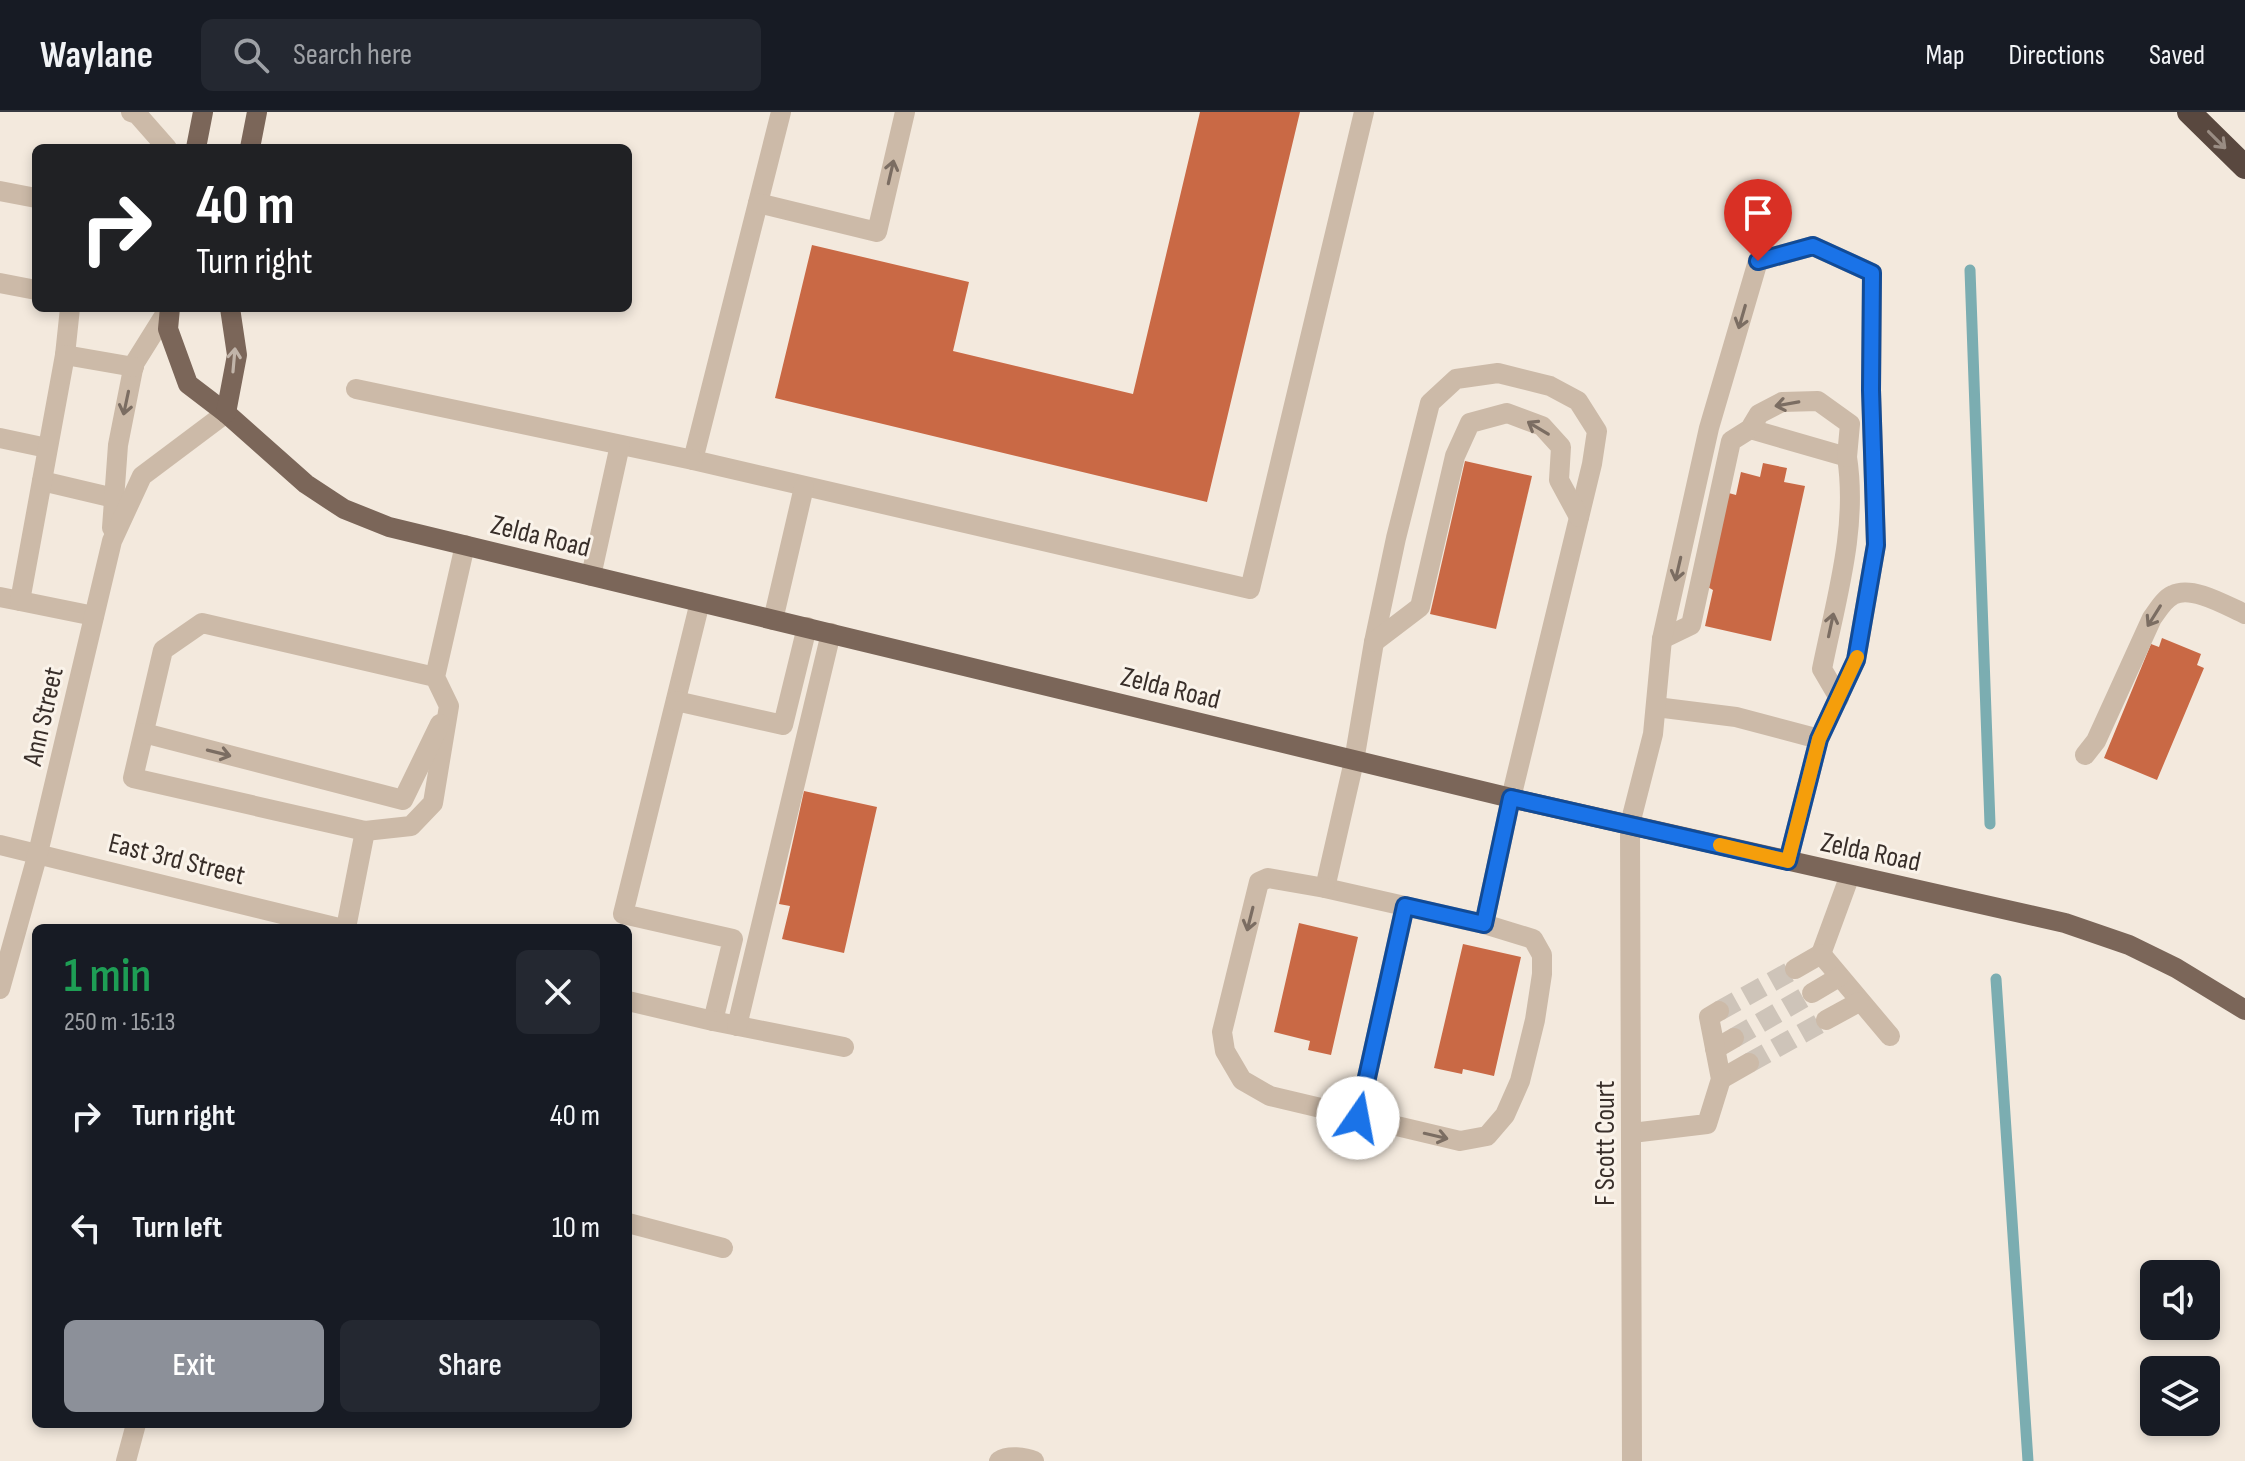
<!DOCTYPE html>
<html lang="en">
<head>
<meta charset="utf-8">
<style>
  :root { --surface:#171b24; --page:#242831; --text:#f1f3f6; --muted:#9ea1a6; --line:#363941; --accent:#8c9099 }
  body { margin:0; font-family:"Sofia Sans Condensed",sans-serif; background:var(--page); color:var(--text); height:100vh; display:flex; flex-direction:column; font-size:30px; white-space:nowrap }
  * { box-sizing:border-box; margin:0 }
  p { font-size:26px; color:var(--muted) }
  .icon { flex:none; width:44px; height:44px; fill:none; stroke:currentColor; stroke-width:2; stroke-linecap:round; stroke-linejoin:round }
  .map { position:relative; flex:1; overflow:hidden }
  .side { position:absolute; left:32px; top:812px; width:600px; height:504px; display:flex; flex-direction:column; background:var(--surface); border-radius:12px; box-shadow:0 4px 12px #0003 }
  .side>* { flex:none }
  .hud { position:absolute; left:32px; top:32px; width:600px; height:168px; border-radius:12px; box-shadow:0 4px 12px #0003; background:#202124; color:#fff; overflow:hidden }
  .fabs { position:absolute; left:2140px; top:1148px; display:grid; gap:16px }
  .fabs a { display:grid; place-items:center; width:80px; height:80px; border-radius:12px; background:var(--surface); box-shadow:0 4px 12px #0003; font-size:40px }
  .pin { position:absolute; display:grid; place-items:center; width:68px; height:68px; color:#fff; margin:-82px -34px; border-radius:50% 50% 50% 0; rotate:-45deg; box-shadow:0 0 8px #0007 }
  .pin .icon { rotate:45deg }
  .me { position:absolute; width:88px; margin:-44px; rotate:12deg; stroke-linejoin:round; filter:drop-shadow(0 0 6px #0008) }
  .turn { display:flex; align-items:center; gap:28px; height:168px; padding:0 32px; font-size:36px }
  .turn .icon { width:104px; height:104px; stroke-width:2.5 }
  .turn b { display:block; font-size:56px; line-height:68px }
  .round { display:grid; place-items:center; flex:none; width:84px; height:84px; border-radius:12px; background:var(--page) }
  .overview { display:flex; align-items:center; justify-content:space-between; height:136px; padding:0 32px }
  h1 { font-size:48px; font-weight:600; line-height:60px; color:#1e9e55 }
  .primary-button { display:flex; gap:16px; margin-top:auto; padding:16px 32px }
  .primary-button a { flex:1; height:92px; border-radius:12px; background:var(--accent); color:#fff; font-size:32px; font-weight:600; line-height:92px; text-align:center }
  .primary-button a+a { background:var(--page); color:var(--text) }
  ul { padding:0; list-style:none }
  li { display:flex; align-items:center; gap:24px; height:112px; padding:0 32px }
  li div { flex:1 }
  li b { display:block; font-size:30px }
  li em { font-style:normal }
  header { display:flex; align-items:center; gap:48px; box-sizing:border-box; height:112px; padding:0 40px; background:var(--surface); border-bottom:2px solid var(--line) }
  header strong { font-size:38px }
  nav { display:flex; gap:44px; margin-inline-start:auto; font-size:28px }
  .search { width:560px; height:72px; background:var(--page); display:flex; align-items:center; gap:20px; box-sizing:border-box; padding:0 28px; border-radius:12px; color:var(--muted); font-size:30px }
  .map>svg:first-child { display:block }
  .lines { fill:none; stroke-linecap:round; stroke-linejoin:round }
  .stream { stroke:#7badb1; stroke-width:11 }
  .building { fill:#c96945 }
  .minor-tunnel { stroke:#cec4b9; stroke-width:20; stroke-dasharray:20 10; stroke-linecap:butt }
  .minor { stroke:#ccbaa8; stroke-width:20 }
  .major { stroke:#7b6659; stroke-width:20 }
  .highway { stroke:#59483f; stroke-width:24 }
  .oneway { stroke:#998c83 }
  .oneway2 { stroke:#7b6d62 }
  .oneway3 { stroke:#c1b4a9 }
  .route-casing { stroke:#114b97; stroke-width:20 }
  .route { stroke:#1a73e8; stroke-width:14 }
  .slow { stroke:#f59e0b; stroke-width:14 }
  .labels { text-anchor:middle; stroke-width:6; stroke-linejoin:round; paint-order:stroke }
  .street-label { font-size:28px; fill:#382e29; stroke:#faf3ea }
</style>
</head>
<body>
<header>
<strong>Waylane</strong>
<div class="search"><svg class="icon" aria-label="search" viewBox="0 0 24 24"><circle cx="10" cy="10" r="6"/><path d="M15 15l6 6"/></svg>Search here</div>
<nav><a>Map</a><a>Directions</a><a>Saved</a></nav>
</header>
<div class="map">
<svg width="2245" height="1349" viewBox="0 0 2245 1349">
  <rect width="100%" height="100%" fill="#f3e9dd"/>
  <g class="lines">
    <g class="stream">
      <polyline points="1970,158 1990,712"/>
      <polyline points="1996,867 2028,1349"/>
    </g>
  </g>
  <g class="building">
    <polygon points="1200,0 1300,0 1207,390 775,286 812,133 969,170 953,239 1133,282"/>
    <polygon points="1465,349 1532,364 1496,517 1430,502"/>
    <polygon points="1763,351 1787,356 1784,370 1805,374 1771,529 1705,514 1713,478 1704,473 1725,380 1736,383 1741,360 1760,365"/>
    <polygon points="2162,526 2201,542 2197,553 2204,556 2157,668 2104,646 2151,532 2159,535"/>
    <polygon points="804,679 877,695 844,841 782,827 790,794 779,792"/>
    <polygon points="1299,811 1358,825 1331,943 1308,938 1310,929 1274,920"/>
    <polygon points="1463,832 1521,845 1494,964 1463,957 1462,962 1434,956"/>
  </g>
  <g class="lines">
    <g class="minor-tunnel">
      <polyline points="1719,899 1795,857"/>
      <polyline points="1734,926 1812,881"/>
      <polyline points="1749,951 1826,908"/>
    </g>
    <g class="minor">
      <polyline points="131,0 137,2 167,36"/>
      <polyline points="781,0 693,348 1250,477 1364,0"/>
      <polyline points="0,79 36,86"/>
      <polyline points="758,91 877,120 905,0"/>
      <polyline points="0,171 36,178"/>
      <polyline points="65,243 70,196"/>
      <polygon points="1498,261 1550,274 1578,289 1597,319 1592,352 1511,686 1484,812 1325,776 1354,649 1374,530 1396,426 1430,291 1456,267"/>
      <polyline points="356,277 693,348"/>
      <path d="M1750,317L1847,345C1858,416 1836,487 1822,557L1839,586"/>
      <polyline points="0,326 47,336"/>
      <polyline points="42,369 114,386"/>
      <polyline points="112,416 118,333 134,252 169,196"/>
      <polyline points="591,464 620,333"/>
      <polyline points="0,485 20,489"/>
      <polyline points="700,490 623,802 733,827 713,909"/>
      <polyline points="94,504 20,489 65,243 134,255"/>
      <polyline points="773,508 804,375"/>
      <polyline points="1662,527 1691,513 1731,329 1750,317 1759,302 1782,290 1818,289 1850,312 1847,345"/>
      <polyline points="1374,530 1420,495 1455,344 1470,311 1507,301 1542,314 1561,335 1559,368 1579,405"/>
      <polyline points="435,565 449,594 433,691 411,714 365,719 133,666 163,538 202,511 435,565 465,433"/>
      <polyline points="676,589 783,613 807,515"/>
      <polyline points="1656,595 1736,605 1819,627"/>
      <polyline points="144,621 403,688 440,612"/>
      <path d="M2085,643L2096,629L2152,506C2158,498 2164,487 2173,483C2192,473 2227,494 2245,502"/>
      <polyline points="0,733 339,816"/>
      <polyline points="1325,776 1268,766 1259,770 1222,920 1225,939 1242,968 1270,984 1460,1029 1487,1024 1505,1003 1520,969 1535,908 1542,862 1542,843 1533,827 1484,812"/>
      <polyline points="346,816 365,719"/>
      <polyline points="1821,842 1850,763"/>
      <polyline points="1795,857 1821,842 1890,924"/>
      <polyline points="0,877 38,741 112,429 142,364 226,301"/>
      <polyline points="1812,881 1839,865"/>
      <polyline points="628,889 713,909 844,935"/>
      <polyline points="1826,908 1859,890"/>
      <polyline points="737,914 831,521"/>
      <polyline points="1715,937 1734,926"/>
      <polyline points="1721,967 1749,951"/>
      <polyline points="1358,1006 1405,794"/>
      <polyline points="1632,1021 1707,1012 1721,967 1709,905 1719,899"/>
      <polyline points="628,1111 723,1136"/>
      <polyline points="126,1349 136,1312"/>
      <path d="M999,1349C1008,1343 1025,1345 1034,1349"/>
      <polyline points="1632,1349 1630,712 1653,622 1662,527 1709,316 1758,149 1813,134 1872,161 1871,278 1876,433 1856,548 1819,627 1788,749"/>
    </g>
    <g class="major">
      <polyline points="196,36 203,0"/>
      <polyline points="250,36 257,0"/>
      <polyline points="170,196 168,217 188,272 226,301 306,372 344,397 389,415 1511,686 2065,811 2129,833 2176,856 2245,898"/>
      <polyline points="226,301 237,243 230,196"/>
    </g>
    <polyline class="highway" points="2189,0 2245,55"/>
  </g>
  <defs><path id="oneway-shaft" d="M-6 0H5M1.5-3L5.5 0L1.5 3" fill="none" stroke-width="1.6" stroke-linecap="round" stroke-linejoin="round" transform="scale(2)"/></defs>
  <use class="oneway" href="#oneway-shaft" transform="translate(2217 28) rotate(45)"/>
  <g class="oneway2">
    <use href="#oneway-shaft" transform="translate(891 60) rotate(-77)"/>
    <use href="#oneway-shaft" transform="translate(1742 205) rotate(106)"/>
    <use href="#oneway-shaft" transform="translate(126 291) rotate(102)"/>
    <use href="#oneway-shaft" transform="translate(1787 292) rotate(170)"/>
    <use href="#oneway-shaft" transform="translate(1538 316) rotate(-149)"/>
    <use href="#oneway-shaft" transform="translate(1678 457) rotate(103)"/>
    <use href="#oneway-shaft" transform="translate(2154 504) rotate(122)"/>
    <use href="#oneway-shaft" transform="translate(1831 513) rotate(-78)"/>
    <use href="#oneway-shaft" transform="translate(219 641) rotate(14)"/>
    <use href="#oneway-shaft" transform="translate(1250 807) rotate(104)"/>
    <use href="#oneway-shaft" transform="translate(1436 1024) rotate(13)"/>
  </g>
  <use class="oneway3" href="#oneway-shaft" transform="translate(234 248) rotate(-85)"/>
  <g class="lines">
    <g class="route-casing">
      <polyline id="route" points="1358,1006 1405,794 1484,812 1511,686 1788,749 1819,627 1856,548 1876,433 1871,278 1872,161 1813,134 1758,149"/>
    </g>
    <use href="#route" class="route"/>
    <polyline class="slow" points="1720,733 1788,749 1819,627 1857,545"/>
  </g>
  <g class="labels">
    <g class="street-label">
      <text transform="translate(541 423) rotate(14)" y="10">Zelda Road</text>
      <text transform="translate(1171 575) rotate(14)" y="10">Zelda Road</text>
      <text transform="translate(42 604) rotate(-77)" y="10">Ann Street</text>
      <text transform="translate(1871 739) rotate(12)" y="10">Zelda Road</text>
      <text transform="translate(177 746) rotate(14)" y="10">East 3rd Street</text>
      <text transform="translate(1604 1031) rotate(-90)" y="10">F Scott Court</text>
    </g>
  </g>
</svg>
<div class="fabs">
<a><svg class="icon" aria-label="sound" viewBox="0 0 24 24"><path d="M4 9h4l5-4v14l-5-4H4zM17 9q2 3 0 6"/></svg></a>
<a><svg class="icon" aria-label="layers" viewBox="0 0 24 24"><path d="M12 4l9 5-9 5-9-5zM3 14l9 5 9-5"/></svg></a>
</div>
<div class="pin" style="left:1758px;top:149px;background:#d93025"><svg class="icon" aria-label="arrive" viewBox="0 0 24 24"><path d="M6 21V4h12l-3 4 3 4H6"/></svg></div>
<svg class="me" style="left:1358px;top:1006px" viewBox="-20 -20 40 40"><circle r="19" fill="#fff"/><path d="M0-13L10 11 0 6-10 11z" fill="#1a73e8"/></svg>
<div class="hud">
<div class="turn"><svg class="icon" aria-label="right" viewBox="0 0 24 24"><path d="M7 20v-9h11M14 6l5 5-5 5"/></svg><div><b>40 m</b>Turn right</div></div>
</div>
<section class="side">
<div class="overview"><div><h1>1 min</h1><p>250 m · 15:13</p></div><a class="round"><svg class="icon" aria-label="close" viewBox="0 0 24 24"><path d="M6 6l12 12M18 6L6 18"/></svg></a></div>
<ul>
<li><svg class="icon" aria-label="right" viewBox="0 0 24 24"><path d="M7 20v-9h11M14 6l5 5-5 5"/></svg><div><b>Turn right</b></div><em>40 m</em></li>
<li><svg class="icon" aria-label="left" viewBox="0 0 24 24"><path d="M17 20v-9H6M10 6l-5 5 5 5"/></svg><div><b>Turn left</b></div><em>10 m</em></li>
</ul>
<div class="primary-button"><a>Exit</a><a>Share</a></div>
</section>
</div>
</body>
</html>
